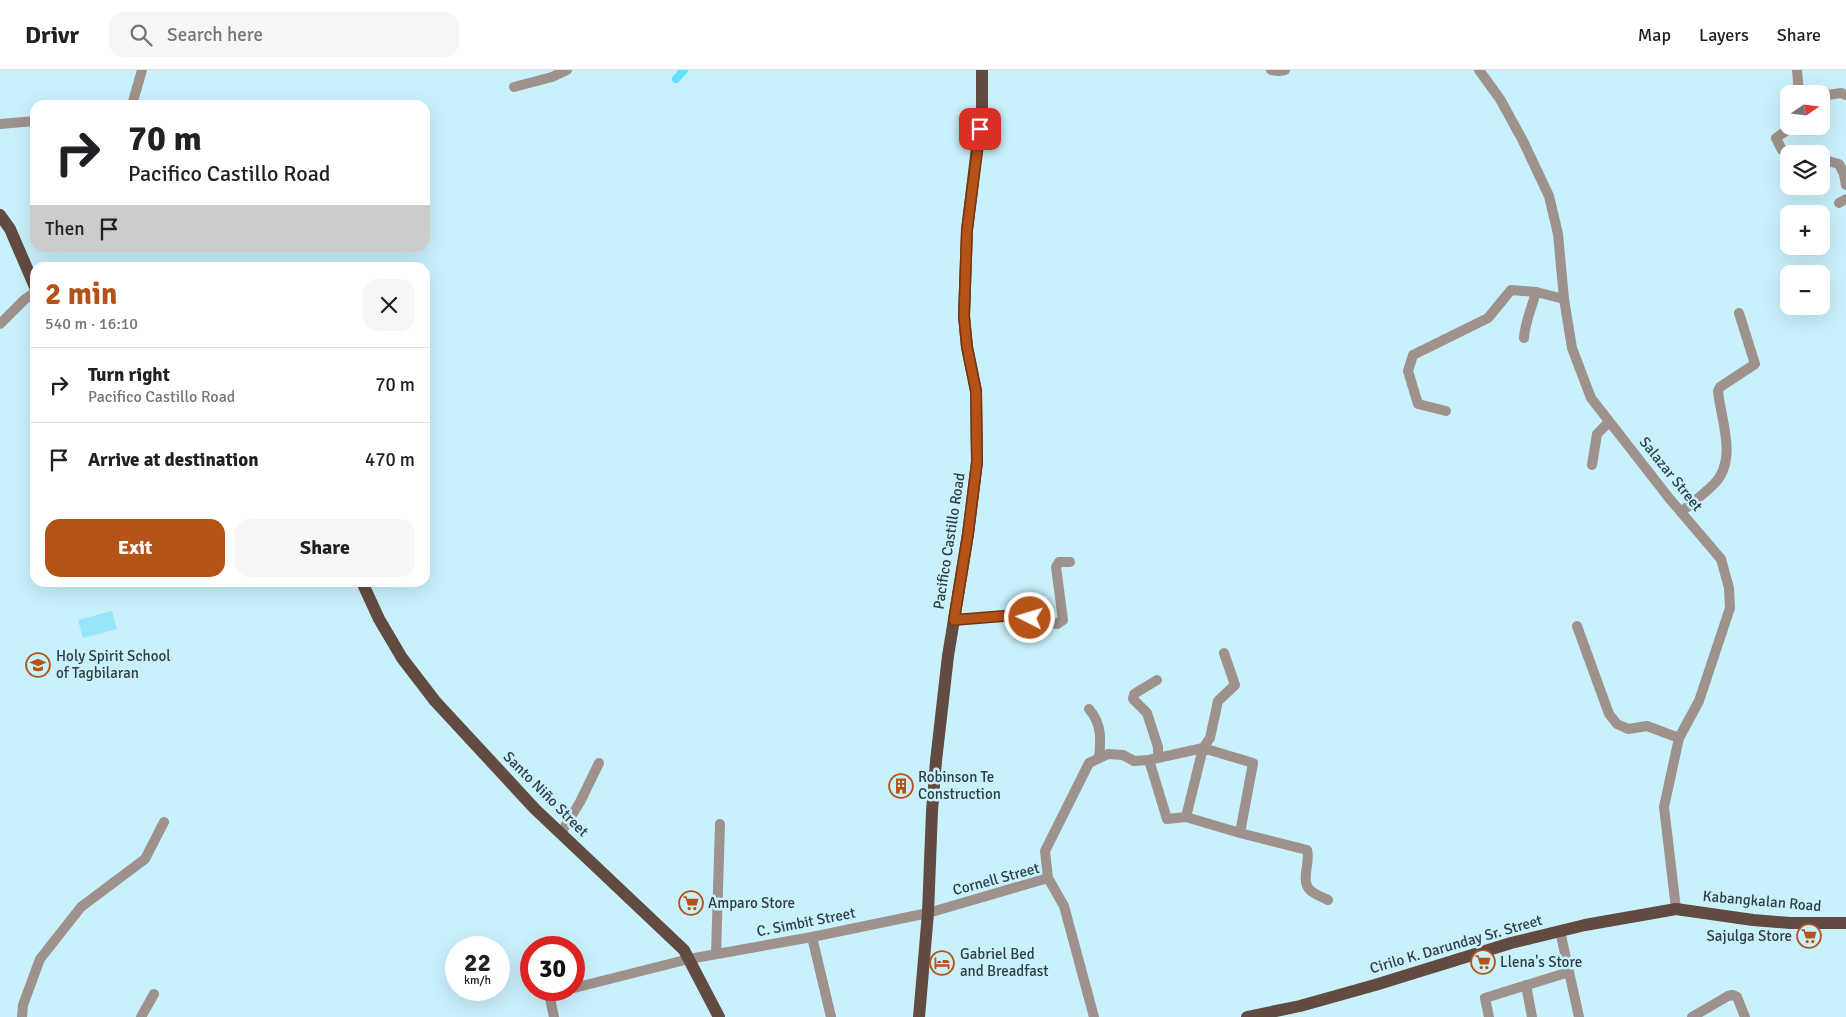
<!DOCTYPE html>
<html lang="en">
<head>
<meta charset="utf-8">
<style>
  :root { --surface:#fff; --page:#f6f6f6; --text:#202124; --muted:#757577; --line:#e0e0e0; --accent:#b55218 }
  body { margin:0; font-family:Signika,sans-serif; background:var(--page); color:var(--text); height:100vh; display:flex; flex-direction:column; font-size:19px; white-space:nowrap }
  * { box-sizing:border-box; margin:0 }
  p { font-size:16px; color:var(--muted) }
  .icon { flex:none; width:28px; height:28px; fill:none; stroke:currentColor; stroke-width:2; stroke-linecap:round; stroke-linejoin:round }
  .map { position:relative; flex:1; overflow:hidden }
  .details { position:absolute; left:30px; top:192px; width:400px; height:325px; display:flex; flex-direction:column; background:var(--surface); border-radius:15px; box-shadow:0 5px 20px #0002 }
  .details>* { flex:none }
  .hud { position:absolute; left:30px; top:30px; width:400px; height:152px; border-radius:15px; box-shadow:0 5px 20px #0002; background:#fff; color:var(--text); overflow:hidden }
  .needle { width:32px; rotate:76deg }
  .tools { position:absolute; left:1780px; top:15px; display:grid; gap:10px }
  .tools a { display:grid; place-items:center; width:50px; height:50px; border-radius:10px; background:var(--surface); box-shadow:0 5px 20px #0002; font-size:25px }
  .speed { position:absolute; left:445px; top:866px; display:flex; gap:10px; font-size:25px; font-weight:700; text-align:center }
  .speed>* { display:grid; place-content:center; width:65px; height:65px; border-radius:50%; background:var(--surface); box-shadow:0 5px 20px #0002; line-height:1 }
  .speed small { font-size:12px; font-weight:400 }
  .speed .limit { border:8px solid #d22; background:#fff; color:#111 }
  .pin { position:absolute; display:grid; place-items:center; width:42px; height:42px; color:#fff; margin:-21px; border-radius:10px; box-shadow:0 2px 8px #0006 }
  .me { position:absolute; width:55px; margin:-28px; rotate:275deg; stroke-linejoin:round; filter:drop-shadow(0 0 4px #0008) }
  .turn { display:flex; align-items:center; gap:18px; height:105px; padding:0 15px; font-size:22px }
  .turn .icon { width:65px; height:65px; stroke-width:2.5 }
  .turn b { display:block; font-size:35px; line-height:42px }
  .then { display:flex; align-items:center; height:48px; padding:0 15px; background:#0003; gap:10px; font-size:19px }
  .round { display:grid; place-items:center; flex:none; width:52px; height:52px; border-radius:15px; background:var(--page) }
  .head { display:flex; align-items:center; justify-content:space-between; height:85px; padding:0 15px }
  h1 { font-size:30px; font-weight:800; line-height:38px; color:var(--accent) }
  .cta { display:flex; gap:10px; margin-top:auto; padding:10px 15px }
  .cta a { flex:1; height:58px; border-radius:15px; background:var(--accent); color:#fff; font-size:20px; font-weight:800; line-height:58px; text-align:center }
  .cta a+a { background:var(--page); color:var(--text) }
  ul { padding:0; list-style:none }
  li { display:flex; align-items:center; gap:15px; height:75px; padding:0 15px; border-top:1px solid var(--line) }
  li div { flex:1 }
  li b { display:block; font-size:19px }
  li em { font-style:normal }
  header { display:flex; align-items:center; gap:30px; box-sizing:border-box; height:70px; padding:0 25px; background:var(--surface); border-bottom:1px solid var(--line) }
  header strong { font-size:24px }
  nav { display:flex; gap:28px; margin-inline-start:auto; font-size:18px }
  .search { width:350px; height:45px; background:var(--page); display:flex; align-items:center; gap:12px; box-sizing:border-box; padding:0 18px; border-radius:15px; color:var(--muted); font-size:19px }
  .map>svg:first-child { display:block }
  .green { fill:#96e5fa }
  .lines { fill:none; stroke-linecap:round; stroke-linejoin:round }
  .canal { stroke:#60dfff; stroke-width:8 }
  .minor { stroke:#9f918b; stroke-width:10 }
  .major { stroke:#624b40; stroke-width:12 }
  .route-casing { stroke:#763510; stroke-width:12 }
  .route { stroke:#b55218; stroke-width:9 }
  .labels { text-anchor:middle; stroke-width:5; stroke-linejoin:round; paint-order:stroke }
  .street-label { font-size:15px; fill:#2f3e43; stroke:#c9f1fc }
  .poi-label { font-size:15px; fill:#2f3e43; stroke:#c9f1fc; text-anchor:start }
</style>
</head>
<body>
<header>
<strong>Drivr</strong>
<div class="search"><svg class="icon" aria-label="search" viewBox="0 0 24 24"><circle cx="10" cy="10" r="6"/><path d="M15 15l6 6"/></svg>Search here</div>
<nav><a>Map</a><a>Layers</a><a>Share</a></nav>
</header>
<div class="map">
<svg width="1846" height="947" viewBox="0 0 1846 947">
  <rect width="100%" height="100%" fill="#c9f1fc"/>
  <polygon class="green" points="112,541 117,559 83,568 78,550"/>
  <g class="lines">
    <polyline class="canal" points="676,9 684,0"/>
    <g class="minor">
      <polyline points="1271,0 1279,1 1285,0"/>
      <polyline points="1479,0 1500,29 1522,69 1549,126 1558,164 1564,229 1572,278 1591,328 1669,428 1721,489 1729,518 1730,538 1699,631 1679,668 1664,737 1676,839"/>
      <polyline points="1797,0 1799,24"/>
      <polyline points="514,17 552,7 567,0"/>
      <polyline points="1821,26 1841,23 1846,25"/>
      <polyline points="132,35 142,0"/>
      <polyline points="0,54 35,51"/>
      <polyline points="1789,85 1782,80 1776,68 1793,56"/>
      <polyline points="1821,89 1839,94 1844,104 1846,115"/>
      <polyline points="1839,133 1846,129"/>
      <polyline points="0,254 24,230 35,222"/>
      <path d="M1524,268C1525,252 1532,237 1536,222"/>
      <polyline points="1446,341 1418,334 1408,301 1413,285 1488,248 1511,220 1536,222 1564,229"/>
      <polyline points="1592,395 1597,364 1609,352"/>
      <path d="M1681,442C1692,433 1704,424 1714,414C1738,390 1721,351 1718,321L1720,317L1755,294L1739,243"/>
      <polyline points="954,550 1016,545 1057,554 1063,550 1056,497 1059,492 1070,492"/>
      <polyline points="1577,556 1609,644 1617,654 1628,659 1647,656 1679,668"/>
      <polyline points="1157,610 1134,624 1133,629 1147,643 1158,677 1158,687"/>
      <path d="M1089,639C1102,654 1101,669 1099,688"/>
      <polyline points="1149,690 1167,749 1186,747"/>
      <polyline points="561,763 580,732 599,693"/>
      <path d="M1240,763L1253,693L1203,678L1186,747L1240,763L1307,780C1311,791 1300,811 1310,820C1314,824 1322,827 1328,830"/>
      <polyline points="1560,861 1579,947"/>
      <polyline points="812,867 831,947"/>
      <polyline points="716,884 720,754"/>
      <polyline points="1526,915 1532,947"/>
      <polyline points="574,918 689,889 812,867 928,843 1048,808"/>
      <polyline points="22,947 23,935 40,889 81,837 145,789 164,752"/>
      <polyline points="141,947 154,924"/>
      <polyline points="554,947 550,928 556,922 564,920"/>
      <polyline points="1094,947 1064,836 1048,808 1045,781 1089,693 1108,684 1123,685 1134,691 1149,690 1203,678 1210,668 1218,631 1235,615 1224,583"/>
      <polyline points="1489,947 1485,928 1569,902"/>
      <polyline points="1692,947 1728,926 1733,925 1737,927 1745,947"/>
    </g>
    <g class="major">
      <polyline points="0,145 10,159 35,217"/>
      <polyline points="362,512 379,549 402,588 435,631 535,739 684,880 719,947"/>
      <polyline points="919,947 928,843 932,741 936,691 948,586 968,464 977,392 976,321 967,277 964,246 967,160 982,37 982,0"/>
      <polyline points="1247,947 1300,936 1375,915 1511,873 1585,855 1676,839 1753,850 1790,853 1846,853"/>
    </g>
  </g>
  <g class="lines">
    <g class="route-casing">
      <polyline id="route" points="980,59 967,160 964,246 967,277 976,321 977,392 968,464 954,550 1016,545 1030,548"/>
    </g>
    <use href="#route" class="route"/>
  </g>
  <defs>
    <g id="school-ring" transform="scale(1.25)"><circle r="9.5" fill="#c9f1fc" stroke="#b55218" stroke-width="1.5"/><path d="M0-5L7-2L0 1L-7-2ZM-4 1L0 2.5L4 1V4Q0 6-4 4Z" fill="#b55218"/></g>
    <g id="building-ring" transform="scale(1.25)"><circle r="9.5" fill="#c9f1fc" stroke="#b55218" stroke-width="1.5"/><path d="M-4-6H4V6H1V3H-1V6H-4ZM-2.5-4.3h1.7v1.8h-1.7ZM.8-4.3h1.7v1.8H.8ZM-2.5-1h1.7V.8h-1.7ZM.8-1h1.7V.8H.8Z" fill="#b55218"/></g>
    <g id="supermarket-ring" transform="scale(1.25)"><circle r="9.5" fill="#c9f1fc" stroke="#b55218" stroke-width="1.5"/><path d="M-6-5.5h2.5l.6 2H6L4.5 2H-2.5L-4.4-4H-6ZM-1.5 3.2a1.3 1.3 0 1 0 .1 0ZM3 3.2a1.3 1.3 0 1 0 .1 0Z" fill="#b55218"/></g>
    <g id="hotel-ring" transform="scale(1.25)"><circle r="9.5" fill="#c9f1fc" stroke="#b55218" stroke-width="1.5"/><path d="M-6-4.5h1.5V1H6V5H4.5V3h-9V5H-6ZM-4 0a1.8 1.8 0 1 1 3.6 0ZM.5 0V-2.5h3Q6-2.5 6 0Z" fill="#b55218"/></g>
  </defs>
  <g fill-rule="evenodd">
    <use href="#school-ring" x="38" y="595"/>
    <use href="#building-ring" x="901" y="716"/>
    <use href="#supermarket-ring" x="691" y="833"/>
    <use href="#supermarket-ring" x="1809" y="866"/>
    <use href="#supermarket-ring" x="1483" y="892"/>
    <use href="#hotel-ring" x="942" y="893"/>
  </g>
  <g class="labels">
    <g class="street-label">
      <text transform="translate(1671 404) rotate(51)" y="5">Salazar Street</text>
      <text transform="translate(949 471) rotate(-81)" y="5">Pacifico Castillo Road</text>
      <text transform="translate(546 724) rotate(45)" y="5">Santo Niño Street</text>
      <text transform="translate(996 809) rotate(-15)" y="5">Cornell Street</text>
      <text transform="translate(1762 831) rotate(5)" y="5">Kabangkalan Road</text>
      <text transform="translate(806 852) rotate(-11)" y="5">C. Simbit Street</text>
      <text transform="translate(1456 874) rotate(-16)" y="5">Cirilo K. Darunday Sr. Street</text>
    </g>
    <g class="poi-label">
      <text x="56" y="591">Holy Spirit School<tspan x="56" dy="17">of Tagbilaran</tspan></text>
      <text x="918" y="712">Robinson Te<tspan x="918" dy="17">Construction</tspan></text>
      <text x="708" y="838">Amparo Store</text>
      <text x="1792" y="871" text-anchor="end">Sajulga Store</text>
      <text x="960" y="889">Gabriel Bed<tspan x="960" dy="17">and Breadfast</tspan></text>
      <text x="1500" y="897">Llena's Store</text>
    </g>
  </g>
</svg>
<div class="tools">
<a><svg class="needle" viewBox="-14 -14 28 28"><path d="M0-13l5 13h-10z" fill="#e53935"/><path d="M0 13l5-13h-10z" fill="#757577"/></svg></a>
<a><svg class="icon" aria-label="layers" viewBox="0 0 24 24"><path d="M12 4l9 5-9 5-9-5zM3 14l9 5 9-5"/></svg></a>
<a>+</a>
<a>−</a>
</div>
<div class="speed"><div>22<small>km/h</small></div><div class="limit">30</div></div>
<div class="pin" style="left:980px;top:59px;background:#d93025"><svg class="icon" aria-label="arrive" viewBox="0 0 24 24"><path d="M6 21V4h12l-3 4 3 4H6"/></svg></div>
<svg class="me" style="left:1030px;top:548px" viewBox="-20 -20 40 40"><circle r="17" fill="#b55218" stroke="#fff" stroke-width="3"/><path d="M0-11L8 9 0 5-8 9z" fill="#fff"/></svg>
<div class="hud">
<div class="turn"><svg class="icon" aria-label="right" viewBox="0 0 24 24"><path d="M7 20v-9h11M14 6l5 5-5 5"/></svg><div><b>70 m</b>Pacifico Castillo Road</div></div>
<div class="then">Then<svg class="icon" aria-label="arrive" viewBox="0 0 24 24"><path d="M6 21V4h12l-3 4 3 4H6"/></svg></div>
</div>
<section class="details">
<div class="head"><div><h1>2 min</h1><p>540 m · 16:10</p></div><a class="round"><svg class="icon" aria-label="close" viewBox="0 0 24 24"><path d="M6 6l12 12M18 6L6 18"/></svg></a></div>
<ul>
<li><svg class="icon" aria-label="right" viewBox="0 0 24 24"><path d="M7 20v-9h11M14 6l5 5-5 5"/></svg><div><b>Turn right</b><p>Pacifico Castillo Road</p></div><em>70 m</em></li>
<li><svg class="icon" aria-label="arrive" viewBox="0 0 24 24"><path d="M6 21V4h12l-3 4 3 4H6"/></svg><div><b>Arrive at destination</b></div><em>470 m</em></li>
</ul>
<div class="cta"><a>Exit</a><a>Share</a></div>
</section>
</div>
</body>
</html>
